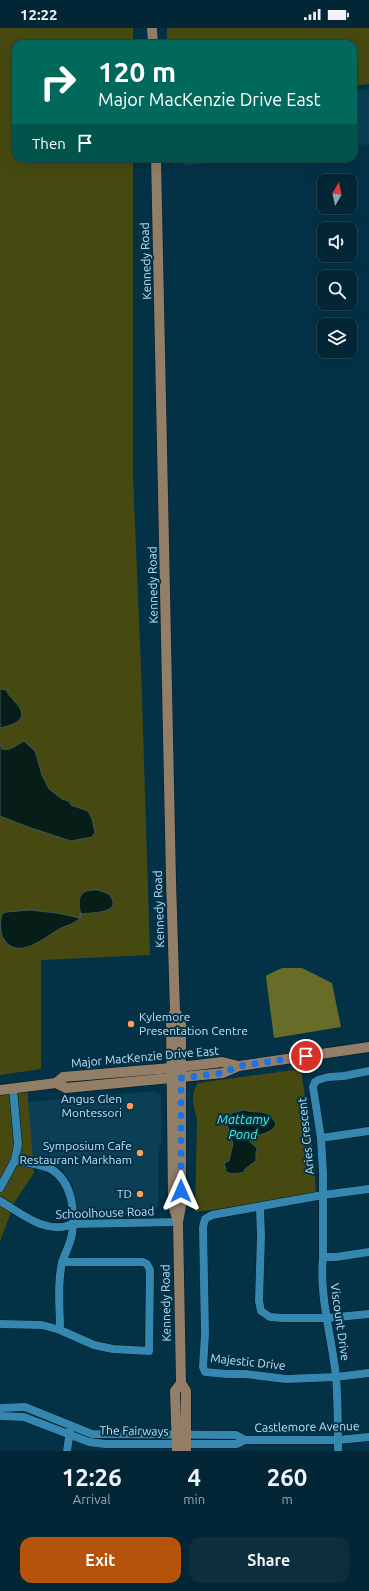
<!DOCTYPE html>
<html lang="en">
<head>
<meta charset="utf-8">
<style>
  :root { --surface:#022635; --page:#0c2e3d; --text:#f1f3f6; --muted:#96a5ad; --line:#234350; --accent:#b45309 }
  body { margin:0; font-family:Ubuntu,sans-serif; background:var(--page); color:var(--text); height:100vh; display:flex; flex-direction:column; font-size:15px; white-space:nowrap }
  * { box-sizing:border-box; margin:0 }
  p { font-size:13px; color:var(--muted) }
  .icon { flex:none; width:22px; height:22px; fill:none; stroke:currentColor; stroke-width:2; stroke-linecap:round; stroke-linejoin:round }
  .map { position:relative; height:1423px; overflow:hidden }
  .panel { display:flex; flex-direction:column; background:var(--surface); flex:1 }
  .panel>* { flex:none }
  .banner { position:absolute; left:12px; top:12px; width:345px; height:122px; border-radius:12px; box-shadow:0 4px 16px #0002,0 0 0 1px var(--line); background:#00695c; color:#fff; overflow:hidden }
  .needle { width:26px; rotate:9deg }
  .fabs { position:absolute; left:317px; top:146px; display:grid; gap:8px }
  .fabs a { display:grid; place-items:center; width:40px; height:40px; border-radius:8px; background:var(--surface); box-shadow:0 4px 16px #0002,0 0 0 1px var(--line); font-size:20px }
  .pin { position:absolute; display:grid; place-items:center; width:34px; height:34px; color:#fff; margin:-17px; border:2px solid #fff; border-radius:50%; box-shadow:0 1px 4px #0007 }
  .me { position:absolute; width:44px; margin:-22px; rotate:0deg; stroke-linejoin:round; filter:drop-shadow(0 0 3px #0008) }
  .turn { display:flex; align-items:center; gap:14px; height:84px; padding:0 20px; font-size:18px }
  .turn .icon { width:52px; height:52px; stroke-width:2.5 }
  .turn b { display:block; font-size:28px; line-height:34px }
  .then { display:flex; align-items:center; height:38px; padding:0 20px; background:#0003; gap:8px; font-size:15px }
  .eta { display:flex; justify-content:space-evenly; align-items:center; height:68px; text-align:center }
  .eta b { font-size:24px; font-weight:700; line-height:28px }
  .action { display:flex; gap:8px; margin-top:auto; padding:8px 20px }
  .action a { flex:1; height:46px; border-radius:12px; background:var(--accent); color:#fff; font-size:16px; font-weight:700; line-height:46px; text-align:center }
  .action a+a { background:var(--page); color:var(--text) }
  .status { display:flex; justify-content:space-between; align-items:center; height:28px; padding:0 20px; background:var(--surface); direction:ltr }
  .status svg { height:11px; fill:currentColor }
  .map>svg:first-child { display:block }
  .built { fill:#0b3f56 }
  .green { fill:#464a11 }
  .forest { fill:#676d29 }
  .water { fill:#071d17; stroke:#3d585a }
  .lines { fill:none; stroke-linecap:round; stroke-linejoin:round }
  .stream { stroke:#3d585a; stroke-width:2 }
  .minor-casing { stroke:#011925; stroke-width:9 }
  .major-casing { stroke:#011925; stroke-width:11 }
  .minor { stroke:#3587af; stroke-width:8 }
  .major { stroke:#937e68; stroke-width:10 }
  .route { stroke:#1a73e8; stroke-width:7; stroke-dasharray:0 12.6 }
  .poi-dot { fill:#fe9c58; stroke:#033247; stroke-width:1.5 }
  .labels { text-anchor:middle; stroke-width:4; stroke-linejoin:round; paint-order:stroke }
  .street-label { font-size:12px; fill:#bbe1f7; stroke:#033247 }
  .poi-label { font-size:12px; fill:#bbe1f7; stroke:#033247; text-anchor:end }
  .water-label { font-size:13px; font-style:italic; fill:#4ef3cc; stroke:#033247 }
</style>
</head>
<body>
<div class="status"><b>12:22</b><svg viewBox="0 0 49 12"><path d="M0 12V9h3v3zM5 12V6h3v6zM10 12V3h3v9zM15 12V0h3v12zM26 1h20v11H26zM47 4h2v5h-2z"/></svg></div>
<div class="map">
<svg width="369" height="1423" viewBox="0 0 369 1423">
  <rect width="100%" height="100%" fill="#033247"/>
  <g class="built">
    <polygon points="369,61 369,116 353,118 353,63"/>
    <polygon points="184,130 251,130 184,138"/>
    <polygon points="154,1063 161,1067 162,1111 158,1127 158,1178 153,1187 84,1188 76,1183 73,1157 61,1140 29,1127 28,1074"/>
  </g>
  <g class="green">
    <polygon points="0,0 133,0 133,16 16,16 16,130 133,130 133,449 141,639 150,927 41,932 41,1041 0,1047"/>
    <polygon points="167,0 369,0 369,56 353,58 353,16 167,16"/>
    <path d="M301,1041L313,1125L316,1165L260,1176L195,1184L197,1091C194,1078 189,1067 198,1055Z"/>
    <polygon points="27,1057 34,1145 15,1173 0,1214 0,1061"/>
  </g>
  <polygon class="forest" points="282,940 302,940 332,955 341,999 274,1010 266,949 267,947"/>
  <g class="water">
    <path d="M0,661L6,662C9,668 12,670 16,675C31,691 14,697 0,700Z"/>
    <path d="M24,713L35,723L42,747L49,761L62,771L69,773L71,777L88,783L92,791L95,804L92,809L71,813L28,799L0,788V714L2,721C11,723 16,717 24,713Z"/>
    <path d="M98,862L109,866C124,886 94,884 81,886C79,880 77,868 84,864C88,862 94,862 98,862Z"/>
    <path d="M30,882L57,885L80,890C74,896 68,897 61,900C46,908 17,935 3,910C0,905 0,892 2,886L6,884Z"/>
    <path d="M245,1082C256,1087 267,1078 276,1096C274,1105 258,1106 250,1111V1114L257,1120L256,1124V1133L245,1141L244,1144C237,1146 231,1147 225,1143L226,1141L224,1135L229,1133L233,1116L226,1093L232,1085Z"/>
  </g>
  <g class="lines">
    <polyline class="stream" points="80,890 81,886"/>
    <g class="minor-casing">
      <g id="minor">
        <polyline points="321,1110 369,1103"/>
        <path d="M15,1132C26,1135 41,1136 51,1141C73,1154 75,1184 72,1206C70,1217 65,1225 62,1235C57,1257 60,1280 60,1302"/>
        <polyline points="0,1160 15,1132 18,1116 13,1061"/>
        <polyline points="369,1161 323,1167 212,1187 205,1191 203,1199 205,1306 203,1339 205,1344 227,1346 245,1346 286,1351 336,1349 369,1345"/>
        <path d="M0,1173C21,1185 47,1208 72,1196L178,1194"/>
        <polyline points="260,1180 261,1208 259,1273 261,1283 270,1289 282,1290 328,1290 369,1286"/>
        <polyline points="323,1229 336,1229 369,1224"/>
        <polyline points="0,1296 42,1297 60,1302 94,1317 113,1321 149,1323 150,1242 147,1236 143,1234 62,1234"/>
        <polyline points="0,1380 25,1379 92,1406 236,1407 245,1412 338,1412 369,1409"/>
        <polyline points="0,1388 24,1389 89,1414 105,1416 237,1416 245,1412"/>
        <polyline points="67,1423 70,1403"/>
        <path d="M338,1423C338,1399 338,1373 336,1349C332,1309 319,1269 323,1229V1145L321,1110L313,1059L315,1054L318,1052L328,1049L344,1048L369,1043"/>
      </g>
    </g>
    <g class="major-casing">
      <g id="major">
        <polyline points="152,0 153,16"/>
        <polyline points="156,130 171,852 175,983 171,992 173,1177 178,1194"/>
        <polyline points="175,983 181,993 181,1178 178,1194 181,1355 175,1363 177,1423"/>
        <polyline points="56,1055 63,1049 171,1040 222,1034 239,1038"/>
        <polyline points="0,1062 56,1055 66,1060 223,1045 239,1038 369,1019"/>
        <polyline points="181,1355 186,1363 186,1423"/>
      </g>
    </g>
    <use href="#minor" class="minor"/>
    <use href="#major" class="major"/>
  </g>
  <g class="lines">
    <polyline class="route" points="181,1163 181,1050 223,1045 239,1038 306,1028"/>
  </g>
  <g class="poi-dot">
    <circle cx="131" cy="996" r="4"/>
    <circle cx="130" cy="1078" r="4"/>
    <circle cx="140" cy="1125" r="4"/>
    <circle cx="140" cy="1166" r="4"/>
  </g>
  <g class="labels">
    <g class="street-label">
      <text transform="translate(146 233) rotate(-92)" y="4">Kennedy Road</text>
      <text transform="translate(153 557) rotate(-91)" y="4">Kennedy Road</text>
      <text transform="translate(159 881) rotate(-92)" y="4">Kennedy Road</text>
      <text transform="translate(145 1029) rotate(-5)" y="4">Major MacKenzie Drive East</text>
      <text transform="translate(306 1108) rotate(-96)" y="4">Aries Crescent</text>
      <text transform="translate(105 1185) rotate(-2)" y="4">Schoolhouse Road</text>
      <text transform="translate(166 1275) rotate(-91)" y="4">Kennedy Road</text>
      <text transform="translate(340 1294) rotate(82)" y="4">Viscount Drive</text>
      <text transform="translate(248 1334) rotate(6)" y="4">Majestic Drive</text>
      <text transform="translate(307 1399) rotate(-1)" y="4">Castlemore Avenue</text>
      <text transform="translate(134 1403) rotate(1)" y="4">The Fairways</text>
    </g>
    <g class="poi-label">
      <text x="139" y="993" text-anchor="start">Kylemore<tspan x="139" dy="14">Presentation Centre</tspan></text>
      <text x="122" y="1075">Angus Glen<tspan x="122" dy="14">Montessori</tspan></text>
      <text x="132" y="1122">Symposium Cafe<tspan x="132" dy="14">Restaurant Markham</tspan></text>
      <text x="132" y="1170">TD</text>
    </g>
    <g class="water-label">
      <text x="243" y="1096">Mattamy<tspan x="243" dy="15">Pond</tspan></text>
    </g>
  </g>
</svg>
<div class="fabs">
<a><svg class="needle" viewBox="-14 -14 28 28"><path d="M0-13l5 13h-10z" fill="#e53935"/><path d="M0 13l5-13h-10z" fill="#96a5ad"/></svg></a>
<a><svg class="icon" aria-label="sound" viewBox="0 0 24 24"><path d="M4 9h4l5-4v14l-5-4H4zM17 9q2 3 0 6"/></svg></a>
<a><svg class="icon" aria-label="search" viewBox="0 0 24 24"><circle cx="10" cy="10" r="6"/><path d="M15 15l6 6"/></svg></a>
<a><svg class="icon" aria-label="layers" viewBox="0 0 24 24"><path d="M12 4l9 5-9 5-9-5zM3 14l9 5 9-5"/></svg></a>
</div>
<div class="pin" style="left:306px;top:1028px;background:#d93025"><svg class="icon" aria-label="arrive" viewBox="0 0 24 24"><path d="M6 21V4h12l-3 4 3 4H6"/></svg></div>
<svg class="me" style="left:181px;top:1163px" viewBox="-20 -20 40 40"><path d="M0-17L14 15 0 8-14 15z" fill="#1a73e8" stroke="#fff" stroke-width="4"/></svg>
<div class="banner">
<div class="turn"><svg class="icon" aria-label="right" viewBox="0 0 24 24"><path d="M7 20v-9h11M14 6l5 5-5 5"/></svg><div><b>120 m</b>Major MacKenzie Drive East</div></div>
<div class="then">Then<svg class="icon" aria-label="arrive" viewBox="0 0 24 24"><path d="M6 21V4h12l-3 4 3 4H6"/></svg></div>
</div>
</div>
<section class="panel">
<div class="eta">
<div><b>12:26</b><p>Arrival</p></div>
<div><b>4</b><p>min</p></div>
<div><b>260</b><p>m</p></div>
</div>
<div class="action"><a>Exit</a><a>Share</a></div>
</section>
</body>
</html>
